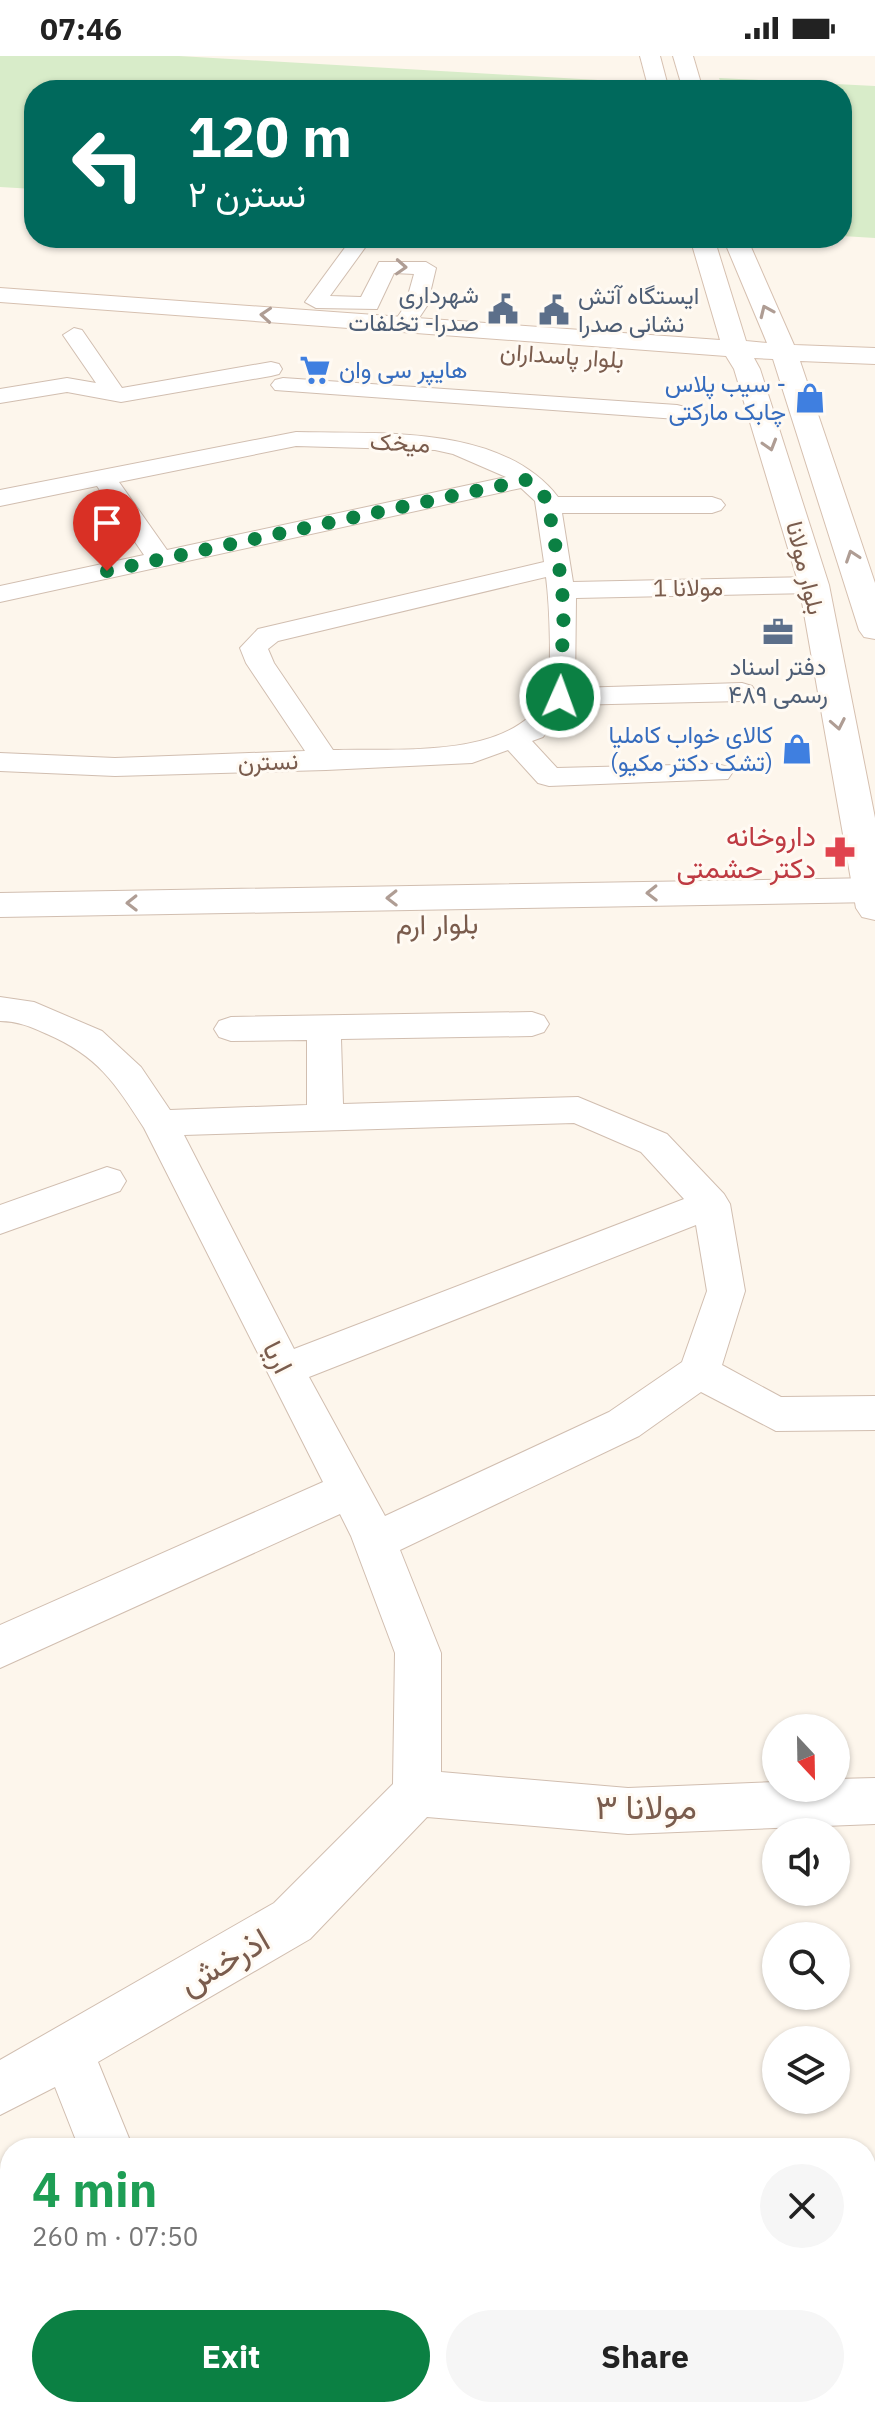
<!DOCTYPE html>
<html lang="en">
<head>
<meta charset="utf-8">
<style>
  :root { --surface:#fff; --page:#f6f6f6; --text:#222; --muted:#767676; --accent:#0b8043 }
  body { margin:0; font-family:"IBM Plex Sans",Vazirmatn,sans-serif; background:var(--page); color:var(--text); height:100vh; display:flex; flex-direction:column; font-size:30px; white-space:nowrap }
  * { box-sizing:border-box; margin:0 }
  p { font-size:26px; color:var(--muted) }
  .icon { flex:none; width:44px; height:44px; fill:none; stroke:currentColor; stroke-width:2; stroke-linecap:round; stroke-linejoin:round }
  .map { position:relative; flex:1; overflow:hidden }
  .details { position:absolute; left:0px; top:2082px; width:876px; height:280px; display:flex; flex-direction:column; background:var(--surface); border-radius:32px 32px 0 0; box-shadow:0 2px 6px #0004 }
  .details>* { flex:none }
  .guide { position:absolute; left:24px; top:24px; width:828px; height:168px; border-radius:32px; box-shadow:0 2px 6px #0004; background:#00695c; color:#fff; overflow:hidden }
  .needle { width:52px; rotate:158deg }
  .tools { position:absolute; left:762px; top:1658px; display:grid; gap:16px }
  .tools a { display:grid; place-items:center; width:88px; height:88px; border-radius:50%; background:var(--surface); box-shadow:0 2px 6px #0004; font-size:40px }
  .pin { position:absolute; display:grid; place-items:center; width:68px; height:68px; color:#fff; margin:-82px -34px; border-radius:50% 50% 50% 0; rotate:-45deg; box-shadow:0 0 8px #0007 }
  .pin .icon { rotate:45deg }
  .me { position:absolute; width:88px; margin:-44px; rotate:2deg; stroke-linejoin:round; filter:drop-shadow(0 0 6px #0008) }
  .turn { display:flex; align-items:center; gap:28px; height:168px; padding:0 32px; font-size:36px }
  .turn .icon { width:104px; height:104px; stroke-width:2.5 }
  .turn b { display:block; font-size:56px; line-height:68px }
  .round { display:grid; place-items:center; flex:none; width:84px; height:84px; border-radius:42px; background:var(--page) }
  .summary { display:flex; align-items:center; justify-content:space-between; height:136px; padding:0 32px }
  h1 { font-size:48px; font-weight:700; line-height:60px; color:#1e9e55 }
  .action { display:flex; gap:16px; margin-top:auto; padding:16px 32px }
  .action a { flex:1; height:92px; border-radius:48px; background:var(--accent); color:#fff; font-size:32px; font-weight:700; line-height:92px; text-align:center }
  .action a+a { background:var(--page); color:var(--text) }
  .status { display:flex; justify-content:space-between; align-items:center; height:56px; padding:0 40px; background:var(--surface); direction:ltr }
  .status svg { height:22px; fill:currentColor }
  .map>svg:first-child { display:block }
  .green { fill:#d8ecc9 }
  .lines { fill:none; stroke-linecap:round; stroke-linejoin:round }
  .minor-casing { stroke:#d1beb0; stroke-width:2 }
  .tertiary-casing { stroke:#d1beb0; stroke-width:2 }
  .secondary-casing { stroke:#d6c0b0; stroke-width:2 }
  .minor { fill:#fff; fill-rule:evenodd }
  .tertiary { fill:#fff; fill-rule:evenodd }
  .secondary { fill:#fff; fill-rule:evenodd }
  .oneway { stroke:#af9d94 }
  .route { stroke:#0b8043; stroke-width:14; stroke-dasharray:0 25.2 }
  .labels { text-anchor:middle; stroke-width:6; stroke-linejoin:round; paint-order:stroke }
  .far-service-label { font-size:24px; fill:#4e5e75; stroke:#fffaf3; text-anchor:end }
  .far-street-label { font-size:24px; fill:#7a5c4d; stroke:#fffaf3 }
  .far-shop-label { font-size:24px; fill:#366cbe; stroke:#fffaf3; text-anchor:end }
  .health-label { font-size:28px; fill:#be3a42; stroke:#fffaf3; text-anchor:end }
  .street-label { font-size:28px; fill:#7a5c4d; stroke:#fffaf3 }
  .near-street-label { font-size:34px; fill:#7a5c4d; stroke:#fffaf3 }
</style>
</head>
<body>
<div class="status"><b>07:46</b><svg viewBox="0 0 49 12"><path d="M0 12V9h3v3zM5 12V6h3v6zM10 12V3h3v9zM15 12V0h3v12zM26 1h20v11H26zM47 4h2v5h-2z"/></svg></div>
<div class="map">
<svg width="875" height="2362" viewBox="0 0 875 2362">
  <rect width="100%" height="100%" fill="#fdf6ec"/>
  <g class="green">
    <polygon points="0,0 179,0 598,24 602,34 34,34 34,133 0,131"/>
    <polygon points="719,22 875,30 875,182 842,180 842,34 724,34"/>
  </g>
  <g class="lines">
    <g class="minor-casing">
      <g id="minor">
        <polygon points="352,182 372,182 330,240 361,241 379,206 426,206 436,212 427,250 411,274 395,274 392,269 405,250 414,218 394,217 377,253 316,252 305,246"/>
        <polygon points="74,272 82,274 122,332 271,306 279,308 282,313 279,318 271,320 121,346 67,336 0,347 0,333 67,322 96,327 63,279"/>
        <polygon points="283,322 677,349 685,351 689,356 685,361 677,363 275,334 271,329 275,324"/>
        <path d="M296,376C379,378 501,368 558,441H712L721,444L725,449L721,454L712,457H562L573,526L814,521L823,523L827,529L823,535L814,537L576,542L575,632L742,627L752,630L756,636L752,642L742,645L568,649L543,681L532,685L557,712L717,708L728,711L732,717L728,723L549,730L538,727L508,694L472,707L326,714L115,720L0,715V697L115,702L305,695L246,607L240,592L258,573L544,506L535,445L521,432L0,546V530L144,499L97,430L0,450V434ZM296,390L435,394L453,398L506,421L167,494L119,426ZM546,521C549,543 554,625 544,643C508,704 396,692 333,694L274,607L268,593L278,585Z"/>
        <path d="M0,941L34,946L102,975L141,1011L170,1054L307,1049V984L231,985L219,981L214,973L219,965L231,961L532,956L544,960L549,968L544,976L532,980L341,983L343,1048L578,1041L667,1078L724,1138L730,1148L745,1235L722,1309L781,1341L875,1340V1374L776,1375L701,1336L639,1380L400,1494L441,1597V1716L628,1732L776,1726V1732H836V1723L875,1722V1768L628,1778L427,1761L310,1883L98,2006L133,2092H79L55,2031L0,2059V2004L274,1847L393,1728L395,1597L351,1480L340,1458L0,1612V1569L323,1426L144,1072C115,1027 98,1000 47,978C31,971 18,965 0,965ZM574,1067L641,1096L684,1143L294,1293L184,1079ZM696,1169L707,1235L682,1306L609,1356L385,1460L309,1321Z"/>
        <polygon points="107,1111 120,1115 126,1125 120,1135 0,1178 0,1149"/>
        <polygon points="875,2196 875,2252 866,2253 866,2197"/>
        <polygon points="866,2281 875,2285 875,2347 866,2343"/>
        <polygon points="107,2352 165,2352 164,2362 106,2362"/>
      </g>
    </g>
    <g class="tertiary-casing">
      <polygon id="tertiary" points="875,822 875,846 0,861 0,837"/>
    </g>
    <g class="secondary-casing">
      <g id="secondary">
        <polygon points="640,0 660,0 669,34 649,34"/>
        <polygon points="673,0 693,0 703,34 683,34"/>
        <polygon points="690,182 714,182 746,285 767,287 723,182 747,182 794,289 875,292 875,308 800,305 875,527 875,583 864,581 859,574 773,303 754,302 760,313 829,529 875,762 875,864 862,861 856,852 799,529 734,313 726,300 0,246 0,232 720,284"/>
      </g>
    </g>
    <use href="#minor" class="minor"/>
    <use href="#tertiary" class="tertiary"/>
    <use href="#secondary" class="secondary"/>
  </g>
  <defs><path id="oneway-chevron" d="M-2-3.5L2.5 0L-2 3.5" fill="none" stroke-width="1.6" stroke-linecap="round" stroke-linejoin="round" transform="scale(2)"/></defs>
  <g class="oneway">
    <use href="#oneway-chevron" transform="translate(401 211) rotate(3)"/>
    <use href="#oneway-chevron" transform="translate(766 255) rotate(-114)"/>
    <use href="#oneway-chevron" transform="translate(266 259) rotate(-176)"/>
    <use href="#oneway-chevron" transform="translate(770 389) rotate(73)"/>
    <use href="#oneway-chevron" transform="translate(852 500) rotate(-109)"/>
    <use href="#oneway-chevron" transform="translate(838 668) rotate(79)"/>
    <use href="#oneway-chevron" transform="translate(652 837) rotate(179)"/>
    <use href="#oneway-chevron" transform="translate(392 842) rotate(179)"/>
    <use href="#oneway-chevron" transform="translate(132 847) rotate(179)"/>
  </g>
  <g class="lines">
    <polyline class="route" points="107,515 526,424 547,443 559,510 564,552 560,641"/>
  </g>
  <defs>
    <g id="civic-bare" transform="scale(2.4)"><path d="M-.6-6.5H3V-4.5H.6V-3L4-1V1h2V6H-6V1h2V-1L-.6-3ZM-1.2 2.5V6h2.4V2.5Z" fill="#5c6f8a" stroke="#fffaf3" stroke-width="2.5" paint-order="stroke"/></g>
    <g id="supermarket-bare" transform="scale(2.4)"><path d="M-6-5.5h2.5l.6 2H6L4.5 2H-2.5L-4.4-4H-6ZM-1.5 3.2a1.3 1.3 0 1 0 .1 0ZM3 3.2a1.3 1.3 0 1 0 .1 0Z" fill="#3f7fe0" stroke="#fffaf3" stroke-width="2.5" paint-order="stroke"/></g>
    <g id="shop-bare" transform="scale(2.4)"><path d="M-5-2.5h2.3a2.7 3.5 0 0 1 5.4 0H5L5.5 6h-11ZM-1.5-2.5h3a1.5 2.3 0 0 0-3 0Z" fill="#3f7fe0" stroke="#fffaf3" stroke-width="2.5" paint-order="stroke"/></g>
    <g id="office-bare" transform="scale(2.4)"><path d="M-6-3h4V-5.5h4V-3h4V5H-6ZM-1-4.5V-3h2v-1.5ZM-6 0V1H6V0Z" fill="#5c6f8a" stroke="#fffaf3" stroke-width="2.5" paint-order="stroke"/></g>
    <g id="pharmacy-bare" transform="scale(2.4)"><path d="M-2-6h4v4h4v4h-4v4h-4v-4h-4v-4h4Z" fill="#e0444e" stroke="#fffaf3" stroke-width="2.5" paint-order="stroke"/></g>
  </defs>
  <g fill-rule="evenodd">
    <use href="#civic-bare" x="503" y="253"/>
    <use href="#civic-bare" x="554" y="254"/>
    <use href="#supermarket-bare" x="315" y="314"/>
    <use href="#shop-bare" x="810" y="342"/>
    <use href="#office-bare" x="778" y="576"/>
    <use href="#shop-bare" x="797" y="693"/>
    <use href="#pharmacy-bare" x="840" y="796"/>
  </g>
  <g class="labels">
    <g class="far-service-label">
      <text x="479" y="247">شهرداری<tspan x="479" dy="28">صدرا- تخلفات</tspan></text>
      <text x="578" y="248" text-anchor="start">ایستگاه آتش<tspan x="578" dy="28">نشانی صدرا</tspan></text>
      <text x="778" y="619" text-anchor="middle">دفتر اسناد<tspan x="778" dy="28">رسمی ۴۸۹</tspan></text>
    </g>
    <g class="far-street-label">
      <text transform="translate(562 300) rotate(4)" y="8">بلوار پاسداران</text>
      <text transform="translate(400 387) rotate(3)" y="8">میخک</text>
      <text transform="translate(805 512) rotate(76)" y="8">بلوار مولانا</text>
      <text transform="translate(688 532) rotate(-1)" y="8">مولانا 1</text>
      <text transform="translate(268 706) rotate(-2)" y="8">نسترن</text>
    </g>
    <g class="far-shop-label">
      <text x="339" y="322" text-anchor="start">هایپر سی وان</text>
      <text x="786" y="336">سیب پلاس -<tspan x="786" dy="28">چابک مارکتی</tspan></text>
      <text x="773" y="687">کالای خواب کاملیا<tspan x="773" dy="28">(تشک دکتر مکیو)</tspan></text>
    </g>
    <g class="health-label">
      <text x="816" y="790">داروخانه<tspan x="816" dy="32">دکتر حشمتی</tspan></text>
    </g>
    <g class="street-label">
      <text transform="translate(437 868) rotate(-1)" y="10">بلوار ارم</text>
      <text transform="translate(278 1301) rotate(63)" y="10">اریا</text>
    </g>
    <g class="near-street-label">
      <text x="646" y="1763">مولانا ۳</text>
      <text transform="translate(224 1905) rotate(-30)" y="12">اذرخش</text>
    </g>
  </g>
</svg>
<div class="tools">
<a><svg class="needle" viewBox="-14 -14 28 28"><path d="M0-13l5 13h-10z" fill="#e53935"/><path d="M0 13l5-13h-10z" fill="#767676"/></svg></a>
<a><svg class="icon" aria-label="sound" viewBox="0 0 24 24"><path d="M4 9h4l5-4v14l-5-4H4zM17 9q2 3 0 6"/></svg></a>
<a><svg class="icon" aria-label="search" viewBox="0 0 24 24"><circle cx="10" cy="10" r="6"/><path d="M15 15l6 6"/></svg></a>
<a><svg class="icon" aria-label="layers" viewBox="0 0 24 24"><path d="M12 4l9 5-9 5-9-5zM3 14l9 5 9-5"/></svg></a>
</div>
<div class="pin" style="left:107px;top:515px;background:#d93025"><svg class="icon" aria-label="arrive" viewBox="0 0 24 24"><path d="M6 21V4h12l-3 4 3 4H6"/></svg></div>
<svg class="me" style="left:560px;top:641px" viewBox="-20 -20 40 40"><circle r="17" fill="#0b8043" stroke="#fff" stroke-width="3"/><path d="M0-11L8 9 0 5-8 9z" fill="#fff"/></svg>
<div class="guide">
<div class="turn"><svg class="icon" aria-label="left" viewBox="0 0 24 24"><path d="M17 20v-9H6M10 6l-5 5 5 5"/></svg><div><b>120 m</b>نسترن ۲</div></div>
</div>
<section class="details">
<div class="summary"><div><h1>4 min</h1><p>260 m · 07:50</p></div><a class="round"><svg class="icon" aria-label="close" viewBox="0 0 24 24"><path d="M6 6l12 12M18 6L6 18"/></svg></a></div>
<div class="action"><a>Exit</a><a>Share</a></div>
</section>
</div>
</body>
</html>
